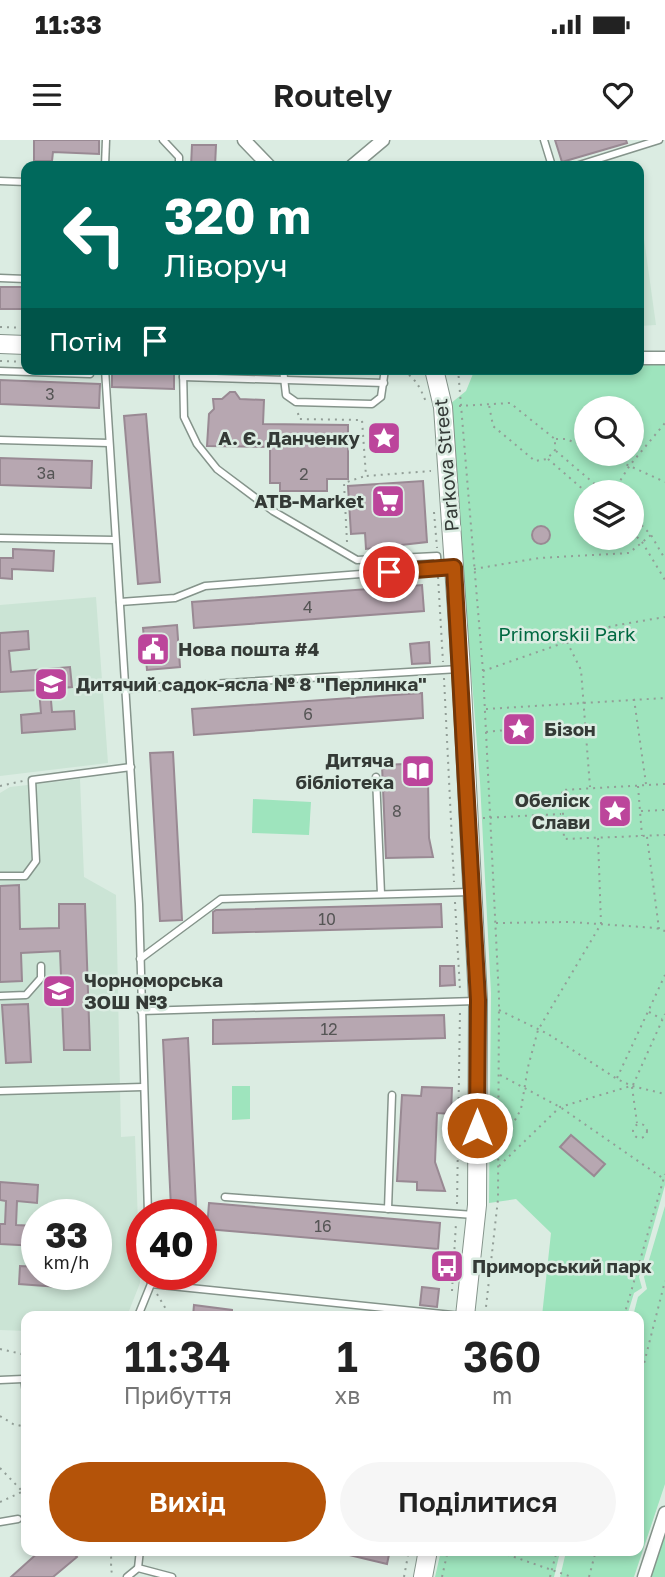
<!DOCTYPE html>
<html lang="uk">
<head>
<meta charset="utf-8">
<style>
  :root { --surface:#fff; --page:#f6f6f6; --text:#222; --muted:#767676; --accent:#b45309 }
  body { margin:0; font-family:"Golos Text",sans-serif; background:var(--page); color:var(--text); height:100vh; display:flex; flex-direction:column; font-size:26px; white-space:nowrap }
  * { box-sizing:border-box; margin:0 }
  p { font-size:23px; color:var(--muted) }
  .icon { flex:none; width:38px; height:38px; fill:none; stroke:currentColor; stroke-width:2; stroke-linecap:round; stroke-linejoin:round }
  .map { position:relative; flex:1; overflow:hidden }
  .side { position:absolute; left:21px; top:1171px; width:623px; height:245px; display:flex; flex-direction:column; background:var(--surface); border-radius:14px; box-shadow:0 4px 10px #0003 }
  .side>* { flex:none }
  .guide { position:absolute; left:21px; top:21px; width:623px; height:214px; border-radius:14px; box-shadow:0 4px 10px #0003; background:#00695c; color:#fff; overflow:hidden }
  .fabs { position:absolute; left:574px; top:256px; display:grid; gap:14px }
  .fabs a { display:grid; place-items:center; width:70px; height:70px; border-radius:50%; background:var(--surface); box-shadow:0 4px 10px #0003; font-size:35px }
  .speed { position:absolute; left:21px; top:1059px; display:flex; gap:14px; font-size:35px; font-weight:700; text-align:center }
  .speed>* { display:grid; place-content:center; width:91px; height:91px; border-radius:50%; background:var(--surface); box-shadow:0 4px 10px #0003; line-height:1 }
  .speed small { font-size:18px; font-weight:400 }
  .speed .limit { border:10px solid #d22; background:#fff; color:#111 }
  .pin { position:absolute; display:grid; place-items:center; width:60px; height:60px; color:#fff; margin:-30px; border:4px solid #fff; border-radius:50%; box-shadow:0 2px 7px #0007 }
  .me { position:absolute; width:77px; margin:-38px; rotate:0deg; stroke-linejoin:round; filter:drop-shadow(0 0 5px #0008) }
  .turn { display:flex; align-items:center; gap:24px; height:147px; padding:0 28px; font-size:32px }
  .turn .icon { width:91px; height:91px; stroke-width:2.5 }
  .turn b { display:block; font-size:49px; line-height:60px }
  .then { display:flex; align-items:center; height:66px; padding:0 28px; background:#0003; gap:14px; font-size:26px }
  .eta { display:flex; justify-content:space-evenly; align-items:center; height:119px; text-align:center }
  .eta b { font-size:42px; font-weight:600; line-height:49px }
  .cta { display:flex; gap:14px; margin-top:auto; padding:14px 28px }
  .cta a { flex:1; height:80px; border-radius:42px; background:var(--accent); color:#fff; font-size:28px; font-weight:600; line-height:80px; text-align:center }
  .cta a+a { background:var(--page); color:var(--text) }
  .status { display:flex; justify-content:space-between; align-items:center; height:49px; padding:0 35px; background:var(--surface); direction:ltr }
  .status svg { height:19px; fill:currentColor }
  header { display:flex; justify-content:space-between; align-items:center; height:91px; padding:0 28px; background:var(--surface); font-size:32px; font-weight:600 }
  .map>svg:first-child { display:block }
  .built { fill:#cbe4d5; fill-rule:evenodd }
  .green { fill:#9ee4bd; fill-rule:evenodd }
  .building { fill:#b7a7b1; stroke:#998993; stroke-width:2 }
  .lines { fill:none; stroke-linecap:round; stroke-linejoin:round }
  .lane-casing { stroke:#85948b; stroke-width:9 }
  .street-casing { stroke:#85948b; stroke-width:15 }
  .secondary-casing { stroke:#85948b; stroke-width:20 }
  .path { stroke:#929e97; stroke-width:2; stroke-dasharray:2 5; stroke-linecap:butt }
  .lane { stroke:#fff; stroke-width:6 }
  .street { stroke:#fff; stroke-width:12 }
  .secondary { stroke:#fff; stroke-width:18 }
  .route-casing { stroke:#753606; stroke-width:18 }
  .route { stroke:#b45309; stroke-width:12 }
  .labels { text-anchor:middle; stroke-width:5; stroke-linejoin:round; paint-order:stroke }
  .number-label { font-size:16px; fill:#555 }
  .poi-label { font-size:19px; font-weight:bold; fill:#343a36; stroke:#dbece2; text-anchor:start }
  .street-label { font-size:19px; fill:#343a36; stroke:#dbece2 }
  .park-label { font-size:19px; fill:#006941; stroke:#dbece2 }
</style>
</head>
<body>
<div class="status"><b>11:33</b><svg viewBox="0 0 49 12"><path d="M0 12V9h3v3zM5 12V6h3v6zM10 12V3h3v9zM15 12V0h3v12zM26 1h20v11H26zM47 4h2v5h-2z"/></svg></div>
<header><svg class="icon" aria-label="menu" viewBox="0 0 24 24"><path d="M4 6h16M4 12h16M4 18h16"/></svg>Routely<svg class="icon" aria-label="heart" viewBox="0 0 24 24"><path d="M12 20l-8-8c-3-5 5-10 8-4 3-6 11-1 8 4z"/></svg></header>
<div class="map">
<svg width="665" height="1437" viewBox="0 0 665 1437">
  <rect width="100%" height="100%" fill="#dbece2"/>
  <g class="built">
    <polygon points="639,63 656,185 639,186"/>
    <polygon points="96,457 108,623 0,636 0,465"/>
    <path d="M80,639L84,737L116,755L121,997L135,996L140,1143L127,1176H26V1191L0,1190V653L10,647ZM37,1074H96V1134H37Z"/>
  </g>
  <g class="green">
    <path d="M639,219H665V1045L639,1137L642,1148L634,1153L627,1176H542L551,1093L516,1059L489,1063L491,853L480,642L450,264L466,251L475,229H639ZM586,268H632V313H586ZM586,352H632V397H586Z"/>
    <polygon points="253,659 311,662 309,695 252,693"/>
    <polygon points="232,946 250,946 250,979 232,980"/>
    <polygon points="665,1066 665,1344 634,1437 560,1437 565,1416 572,1411 639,1410 639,1176 633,1176 638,1157 647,1149 644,1137"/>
    <polygon points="665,1384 665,1437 648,1437"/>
    <polygon points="441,1411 441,1410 563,1411 560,1412 554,1437 435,1437"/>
  </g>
  <g class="building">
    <polygon points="34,0 99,0 99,14 53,12 52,21 34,21"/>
    <polygon points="555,0 626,0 627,3 562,22"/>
    <polygon points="192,5 216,5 215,26 191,26"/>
    <rect x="0" y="147" width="26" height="22"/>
    <polygon points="112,229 174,230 174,249 112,247"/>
    <polygon points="0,240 100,244 99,268 0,264"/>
    <polygon points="230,252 235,252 240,259 264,260 263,284 348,285 348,339 327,339 327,351 280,351 280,343 270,343 270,307 207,306 209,274 214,269 213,259 222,259"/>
    <polygon points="146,274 160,442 138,444 124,276"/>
    <polygon points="0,318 92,321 91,348 0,345"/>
    <polygon points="423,341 427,402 366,409 365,393 351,394 348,346"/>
    <circle cx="541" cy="395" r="9"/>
    <polygon points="13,409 54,411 53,431 12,429 12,439 0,438 0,418 13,418"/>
    <polygon points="422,445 424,471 194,488 192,462"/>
    <polygon points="177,485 180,527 147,530 143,488"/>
    <polygon points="28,491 29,509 9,511 11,532 70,527 72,547 50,549 52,572 74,571 75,589 22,593 21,575 41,573 39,550 0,552 0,493"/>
    <polygon points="429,502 430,523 412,524 410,504"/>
    <polygon points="422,553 423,578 194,595 192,569"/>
    <polygon points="173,612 182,780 160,781 150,613"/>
    <polygon points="430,623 428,639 429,698 433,717 386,718 382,625"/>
    <polygon points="19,745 20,789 59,788 59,764 85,764 90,910 64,910 60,811 21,813 22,841 0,842 0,746"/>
    <polygon points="441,764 442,787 213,793 213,772 216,770"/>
    <polygon points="440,826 454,826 455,845 440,846"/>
    <polygon points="28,864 31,922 6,923 2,865"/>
    <polygon points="444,875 445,898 213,904 213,880"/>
    <polygon points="188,898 196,1067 171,1068 163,900"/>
    <polygon points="422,947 452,948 451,974 437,973 435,1022 445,1051 417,1050 417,1042 397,1041 402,955 421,956"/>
    <polygon points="571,995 605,1024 594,1036 560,1007"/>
    <polygon points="0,1042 38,1045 37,1063 17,1061 16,1085 37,1086 37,1106 0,1104 0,1084 5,1084 6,1061 0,1060"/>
    <polygon points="209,1063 440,1083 438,1109 207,1089"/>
    <polygon points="20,1126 37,1127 37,1134 73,1134 72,1148 19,1144"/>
    <polygon points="422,1147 439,1149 437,1167 420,1165"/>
    <polygon points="194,1165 232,1170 232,1176 193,1176"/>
    <polygon points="41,1410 71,1410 77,1417 53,1437 11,1437"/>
    <polygon points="346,1410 390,1410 387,1424 345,1414"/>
  </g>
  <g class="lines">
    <g class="lane-casing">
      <g id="lane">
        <polyline points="163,0 179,17 179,26"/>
        <polyline points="544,0 552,26"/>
        <polyline points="105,26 106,0"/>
        <polyline points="576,26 659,0"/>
        <polyline points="0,41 26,42"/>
        <polyline points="0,138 26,139"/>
        <polyline points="105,229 139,764 148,1074"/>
        <polyline points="183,229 184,277 197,304 217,329 273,371 357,420 437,416 438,429"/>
        <polyline points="283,229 286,255 296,262 372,264 381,257 385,229"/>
        <polyline points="0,231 90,234"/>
        <polyline points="183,237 384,243"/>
        <polyline points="0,300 109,303"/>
        <polyline points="0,398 115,400"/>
        <polyline points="120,462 175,458 205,446 452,427"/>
        <polyline points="126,549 459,529"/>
        <polyline points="376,637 381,754"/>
        <polyline points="0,736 25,736 36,721 32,640 131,627"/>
        <polyline points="140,819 221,759 470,752"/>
        <polyline points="0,856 26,855 41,838 41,826"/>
        <polyline points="141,871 476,861"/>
        <polyline points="0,951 143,947"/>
        <polyline points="225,1057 474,1075"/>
        <polyline points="388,1069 392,955"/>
        <polyline points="151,1144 462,1176"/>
        <polyline points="138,1176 151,1144 150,1134"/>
        <polyline points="24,1238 26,1253"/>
        <polyline points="0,1240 23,1239"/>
        <polyline points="0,1382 18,1379"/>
        <polyline points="140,1410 138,1428 172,1437"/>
        <polyline points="127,1437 138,1428"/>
      </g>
    </g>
    <g class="street-casing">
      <g id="street">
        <polyline points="244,0 269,26"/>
        <polyline points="352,26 383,0"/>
        <polyline points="639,218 665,218"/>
        <polyline points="644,1437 665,1373"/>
      </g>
    </g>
    <g class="secondary-casing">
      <g id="secondary">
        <polyline points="0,204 26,205"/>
        <polyline points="434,229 443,267 461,529 478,860 477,1065 465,1176"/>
        <polyline points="423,1437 428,1410"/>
      </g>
    </g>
    <g class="path">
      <polyline points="0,187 26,188"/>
      <polyline points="0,221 26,222"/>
      <polyline points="458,229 483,531 499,858 498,1059 485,1176"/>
      <path d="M396,230C413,232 420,247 426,262"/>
      <polyline points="459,266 510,263 555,299 555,310 547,319 535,321 493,286 489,265"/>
      <polyline points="298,273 299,279 362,280 366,336 431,331"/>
      <polyline points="556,299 566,299 586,307"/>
      <polyline points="556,311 604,352"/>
      <polyline points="601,313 665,342"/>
      <polyline points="548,319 586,352"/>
      <polyline points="613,352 630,325 665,283"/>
      <polyline points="434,372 437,408"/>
      <polyline points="632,375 651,395 665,419"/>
      <polyline points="632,392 642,402 665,440"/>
      <polyline points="347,402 344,343 365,336"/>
      <polyline points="474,429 539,418 629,413 651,395"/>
      <polyline points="438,437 443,522"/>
      <polyline points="567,502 581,530 590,647"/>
      <polyline points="483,531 612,486 665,477"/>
      <polyline points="444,538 454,742"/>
      <polyline points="634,559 646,644"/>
      <polyline points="486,569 665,558"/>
      <polyline points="486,592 516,589"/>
      <polyline points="665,644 562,650 564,699 665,695"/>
      <polyline points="0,646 23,641"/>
      <polyline points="638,646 642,696"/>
      <polyline points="641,671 665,670"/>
      <polyline points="483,678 561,674"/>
      <polyline points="647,697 659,789"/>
      <polyline points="455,762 460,850"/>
      <polyline points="496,783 570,782 656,788 665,791"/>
      <polyline points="499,870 548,894 617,939 632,946 665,954"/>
      <polyline points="649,872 662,879"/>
      <polyline points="500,935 560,967 664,1039"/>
      <polyline points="617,938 665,835"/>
      <polyline points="633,945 665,874"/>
      <polyline points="632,947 637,983"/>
      <circle cx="640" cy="991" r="7"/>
      <polyline points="500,995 514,982 521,969 528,927 538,890 601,784 598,698"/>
      <polyline points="499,1026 560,967 631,946"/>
      <polyline points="457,1064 460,870"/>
      <polyline points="452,1151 456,1083"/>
      <polyline points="157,1154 170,1176"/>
      <polyline points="624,1176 665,1034"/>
      <polyline points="0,1209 26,1215"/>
      <polyline points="639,1243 665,1141"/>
      <polyline points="0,1276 13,1284 26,1287"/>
      <polyline points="0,1328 23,1352"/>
      <polyline points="0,1362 26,1350"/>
      <path d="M109,1410C114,1418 108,1429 114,1437"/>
      <polyline points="494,1410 572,1437"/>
      <polyline points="404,1437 409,1410"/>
      <polyline points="442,1437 448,1410"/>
      <polyline points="550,1437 557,1410"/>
      <polyline points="589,1437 596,1410"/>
    </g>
    <use href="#lane" class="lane"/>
    <use href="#street" class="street"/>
    <use href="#secondary" class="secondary"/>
  </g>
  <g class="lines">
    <g class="route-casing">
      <polyline id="route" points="389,432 454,427 478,860 477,988"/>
    </g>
    <use href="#route" class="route"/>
  </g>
  <defs>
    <g id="sight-square" transform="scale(1.75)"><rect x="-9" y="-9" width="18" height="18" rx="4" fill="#bc459b" stroke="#dbece2"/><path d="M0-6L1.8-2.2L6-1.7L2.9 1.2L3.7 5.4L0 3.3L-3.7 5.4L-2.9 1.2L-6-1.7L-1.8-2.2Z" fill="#fff"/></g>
    <g id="supermarket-square" transform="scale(1.75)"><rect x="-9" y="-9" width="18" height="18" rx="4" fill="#bc459b" stroke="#dbece2"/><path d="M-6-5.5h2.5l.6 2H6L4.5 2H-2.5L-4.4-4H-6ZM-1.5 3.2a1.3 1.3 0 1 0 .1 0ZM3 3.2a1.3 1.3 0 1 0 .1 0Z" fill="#fff"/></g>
    <g id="civic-square" transform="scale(1.75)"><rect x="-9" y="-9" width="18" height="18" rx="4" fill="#bc459b" stroke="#dbece2"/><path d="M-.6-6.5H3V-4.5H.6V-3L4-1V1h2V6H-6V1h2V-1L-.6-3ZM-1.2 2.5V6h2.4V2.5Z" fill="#fff"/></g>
    <g id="school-square" transform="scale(1.75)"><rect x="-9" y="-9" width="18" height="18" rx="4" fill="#bc459b" stroke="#dbece2"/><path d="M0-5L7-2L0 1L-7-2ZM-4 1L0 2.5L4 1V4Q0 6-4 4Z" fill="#fff"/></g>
    <g id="library-square" transform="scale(1.75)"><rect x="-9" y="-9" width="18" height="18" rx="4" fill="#bc459b" stroke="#dbece2"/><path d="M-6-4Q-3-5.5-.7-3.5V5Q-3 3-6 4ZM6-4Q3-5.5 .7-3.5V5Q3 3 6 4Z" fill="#fff"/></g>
    <g id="bus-square" transform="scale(1.75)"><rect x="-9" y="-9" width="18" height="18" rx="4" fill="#bc459b" stroke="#dbece2"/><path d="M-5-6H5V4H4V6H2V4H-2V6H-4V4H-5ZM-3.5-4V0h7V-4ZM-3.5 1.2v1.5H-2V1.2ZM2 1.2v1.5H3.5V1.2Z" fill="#fff"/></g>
  </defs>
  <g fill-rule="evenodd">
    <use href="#sight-square" x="384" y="298"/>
    <use href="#supermarket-square" x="388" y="361"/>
    <use href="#civic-square" x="153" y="509"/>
    <use href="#school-square" x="51" y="544"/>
    <use href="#sight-square" x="519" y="589"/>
    <use href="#library-square" x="418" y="631"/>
    <use href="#sight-square" x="615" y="671"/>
    <use href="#school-square" x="59" y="851"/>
    <use href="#bus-square" x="447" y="1126"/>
  </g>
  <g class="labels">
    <g class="number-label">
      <text x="50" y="260">3</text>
      <text x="46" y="339">3а</text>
      <text x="304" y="340">2</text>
      <text x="308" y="473">4</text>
      <text x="308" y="580">6</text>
      <text x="397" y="677">8</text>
      <text x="327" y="785">10</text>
      <text x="329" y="895">12</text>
      <text x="323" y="1092">16</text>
    </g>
    <g class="poi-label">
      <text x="360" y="305" text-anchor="end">А. Є. Данченку</text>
      <text x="364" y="368" text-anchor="end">ATB-Market</text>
      <text x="178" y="516">Нова пошта #4</text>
      <text x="76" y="551">Дитячий садок-ясла № 8 "Перлинка"</text>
      <text x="544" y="596">Бізон</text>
      <text x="394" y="627" text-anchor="end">Дитяча<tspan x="394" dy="22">бібліотека</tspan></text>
      <text x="590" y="667" text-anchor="end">Обеліск<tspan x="590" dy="22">Cлави</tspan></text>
      <text x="84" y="847">Чорноморська<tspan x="84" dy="22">ЗОШ №3</tspan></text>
      <text x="472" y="1133">Приморський парк</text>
    </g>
    <g class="street-label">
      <text transform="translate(446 325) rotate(-95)" y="7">Parkova Street</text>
    </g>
    <g class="park-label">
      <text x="567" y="501">Primorskii Park</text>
    </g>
  </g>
</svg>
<div class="fabs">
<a><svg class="icon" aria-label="search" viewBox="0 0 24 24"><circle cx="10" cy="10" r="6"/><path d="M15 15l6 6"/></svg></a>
<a><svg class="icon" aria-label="layers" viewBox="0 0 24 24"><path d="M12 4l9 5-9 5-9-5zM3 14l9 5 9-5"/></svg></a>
</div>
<div class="speed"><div>33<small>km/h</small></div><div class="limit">40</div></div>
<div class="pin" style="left:389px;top:432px;background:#d93025"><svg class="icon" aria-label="arrive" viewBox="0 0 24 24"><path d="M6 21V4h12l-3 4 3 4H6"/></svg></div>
<svg class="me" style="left:477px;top:988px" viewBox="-20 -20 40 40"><circle r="17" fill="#b45309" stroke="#fff" stroke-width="3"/><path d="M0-11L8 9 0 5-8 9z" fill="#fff"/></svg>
<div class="guide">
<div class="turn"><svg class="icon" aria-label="left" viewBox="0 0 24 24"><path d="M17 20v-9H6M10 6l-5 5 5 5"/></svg><div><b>320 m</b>Ліворуч</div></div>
<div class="then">Потім<svg class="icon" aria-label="arrive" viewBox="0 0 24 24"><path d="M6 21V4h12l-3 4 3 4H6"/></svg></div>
</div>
<section class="side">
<div class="eta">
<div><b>11:34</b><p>Прибуття</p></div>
<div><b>1</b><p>хв</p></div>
<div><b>360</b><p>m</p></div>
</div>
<div class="cta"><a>Вихід</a><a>Поділитися</a></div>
</section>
</div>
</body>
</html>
